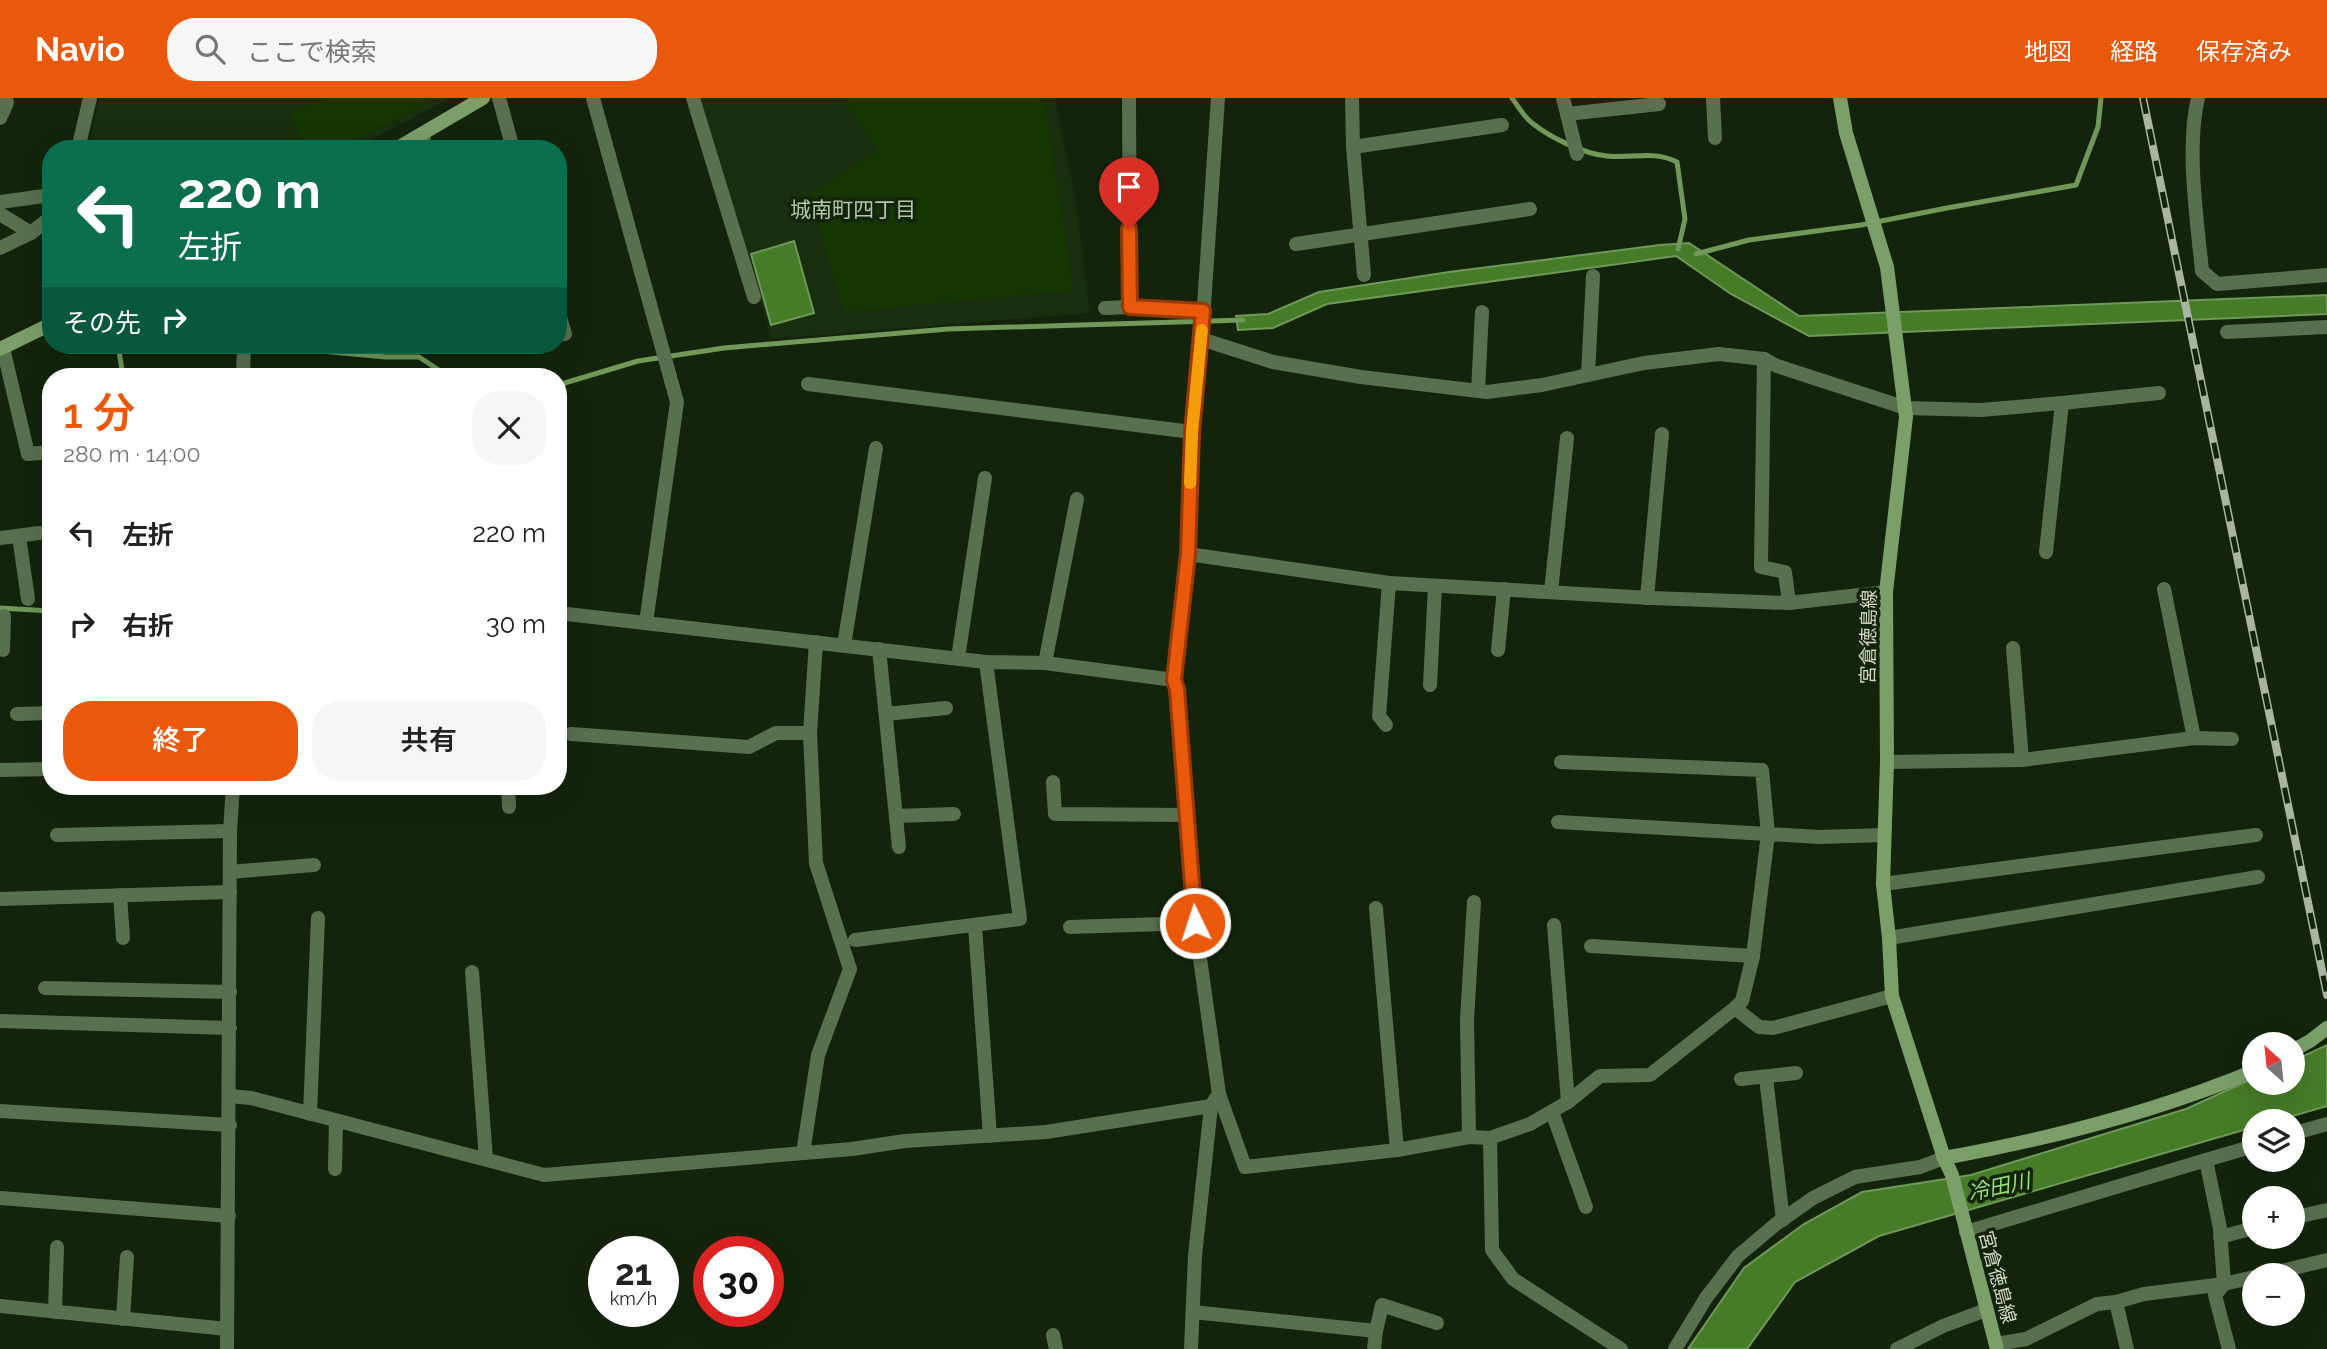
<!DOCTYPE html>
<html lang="ja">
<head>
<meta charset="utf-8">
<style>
  :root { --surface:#fff; --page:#f6f6f6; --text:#222; --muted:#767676; --accent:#ea580c }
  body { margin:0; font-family:Raleway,"Noto Sans JP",sans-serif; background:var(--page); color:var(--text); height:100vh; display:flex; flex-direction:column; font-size:26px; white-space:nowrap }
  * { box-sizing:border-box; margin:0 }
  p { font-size:23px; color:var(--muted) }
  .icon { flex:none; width:38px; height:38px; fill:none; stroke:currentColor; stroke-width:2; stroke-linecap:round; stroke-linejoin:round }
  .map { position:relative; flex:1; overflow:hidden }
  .details { position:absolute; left:42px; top:270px; width:525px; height:427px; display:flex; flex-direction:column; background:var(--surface); border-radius:28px; box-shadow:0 7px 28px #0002 }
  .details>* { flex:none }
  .guide { position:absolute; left:42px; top:42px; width:525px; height:214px; border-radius:28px; box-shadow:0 7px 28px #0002; background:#0b6e4f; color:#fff; overflow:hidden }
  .needle { width:46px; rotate:333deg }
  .tools { position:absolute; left:2242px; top:934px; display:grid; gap:14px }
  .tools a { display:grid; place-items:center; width:63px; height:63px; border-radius:50%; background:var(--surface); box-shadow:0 7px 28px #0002; font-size:35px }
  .speed { position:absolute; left:588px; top:1138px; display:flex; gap:14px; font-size:35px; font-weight:700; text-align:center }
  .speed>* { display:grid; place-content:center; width:91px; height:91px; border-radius:50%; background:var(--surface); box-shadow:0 7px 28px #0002; line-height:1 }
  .speed small { font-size:18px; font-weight:400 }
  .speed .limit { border:10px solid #d22; background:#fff; color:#111 }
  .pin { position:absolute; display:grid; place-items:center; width:60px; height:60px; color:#fff; margin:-72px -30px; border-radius:50% 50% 50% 0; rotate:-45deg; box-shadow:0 0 7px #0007 }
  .pin .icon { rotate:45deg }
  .me { position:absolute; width:77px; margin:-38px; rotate:356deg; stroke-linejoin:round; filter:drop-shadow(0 0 5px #0008) }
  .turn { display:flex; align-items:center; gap:24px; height:147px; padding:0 21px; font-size:32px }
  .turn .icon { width:91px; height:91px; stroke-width:2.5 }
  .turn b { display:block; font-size:49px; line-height:60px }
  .then { display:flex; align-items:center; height:66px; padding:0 21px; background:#0003; gap:14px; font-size:26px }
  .round { display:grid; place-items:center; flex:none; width:74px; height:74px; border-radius:28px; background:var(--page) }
  .head { display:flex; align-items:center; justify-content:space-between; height:119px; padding:0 21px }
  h1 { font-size:42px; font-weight:600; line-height:52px; color:var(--accent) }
  .primary-button { display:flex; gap:14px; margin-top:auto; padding:14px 21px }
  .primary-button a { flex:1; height:80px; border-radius:28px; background:var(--accent); color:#fff; font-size:28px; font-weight:600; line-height:80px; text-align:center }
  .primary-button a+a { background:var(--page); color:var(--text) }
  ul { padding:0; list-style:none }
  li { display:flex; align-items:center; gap:21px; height:91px; padding:0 21px }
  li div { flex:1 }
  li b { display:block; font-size:26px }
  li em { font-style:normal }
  header { display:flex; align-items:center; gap:42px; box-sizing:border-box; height:98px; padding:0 35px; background:var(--accent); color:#fff }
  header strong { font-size:33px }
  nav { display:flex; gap:38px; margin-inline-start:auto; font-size:24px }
  .search { width:490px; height:63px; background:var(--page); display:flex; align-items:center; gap:18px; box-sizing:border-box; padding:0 24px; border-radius:28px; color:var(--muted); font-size:26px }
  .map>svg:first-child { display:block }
  .built { fill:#192d0f }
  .green { fill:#153600 }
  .water { fill:#467c28; stroke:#6f9859; stroke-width:2 }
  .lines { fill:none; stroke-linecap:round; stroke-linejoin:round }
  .stream { stroke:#6f9859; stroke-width:5 }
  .street { stroke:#59704f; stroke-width:14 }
  .secondary { stroke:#7a9f69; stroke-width:14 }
  .rail-casing { stroke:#a9b5a3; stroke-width:8 }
  .rail { stroke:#14240c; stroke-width:5; stroke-dasharray:16; stroke-linecap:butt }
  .route-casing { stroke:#983908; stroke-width:18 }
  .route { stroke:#ea580c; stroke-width:12 }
  .slow { stroke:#f59e0b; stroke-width:12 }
  .labels { text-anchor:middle; stroke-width:7; stroke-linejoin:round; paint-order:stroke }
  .street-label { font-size:19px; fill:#d0dbcb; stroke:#14240c }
  .neighbourhood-label { font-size:21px; fill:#b1c7a8; stroke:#14240c }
  .water-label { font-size:21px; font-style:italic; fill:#97e073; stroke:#14240c }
</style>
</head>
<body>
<header>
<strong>Navio</strong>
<div class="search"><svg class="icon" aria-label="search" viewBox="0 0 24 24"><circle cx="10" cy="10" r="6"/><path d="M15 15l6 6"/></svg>ここで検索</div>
<nav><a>地図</a><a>経路</a><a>保存済み</a></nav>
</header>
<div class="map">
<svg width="2327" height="1251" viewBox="0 0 2327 1251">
  <rect width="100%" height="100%" fill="#14240c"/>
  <g class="built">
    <polygon points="99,0 450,0 353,51 88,51"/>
    <polygon points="698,0 1055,0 1076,103 1090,215 771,241 739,127 712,50"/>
  </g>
  <g class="green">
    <polygon points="322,0 435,0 338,51 307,51 290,17"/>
    <polygon points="842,0 1044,0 1073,192 844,214 810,96 878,53"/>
  </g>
  <g class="water">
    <polygon points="794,143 814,215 771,227 751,156"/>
    <polygon points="1689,145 1799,218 2327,197 2327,216 1809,238 1731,196 1676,158 1327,206 1273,230 1238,232 1236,218 1268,216 1319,194 1449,174 1660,147"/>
    <polygon points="2327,947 2327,1008 2272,1024 2254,1024 2254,1029 1879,1138 1795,1184 1747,1251 1688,1251 1744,1170 1804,1126 1862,1094 1971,1077 2186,1011 2254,980 2254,985 2292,985 2293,963"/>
  </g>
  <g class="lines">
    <g class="stream">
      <path d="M1512,0C1518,8 1524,19 1532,25C1551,40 1584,56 1607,58C1632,61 1654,52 1677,64L1685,121L1678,151"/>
      <polyline points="1696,156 1749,142 1861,127 1947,110 2076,87 2098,29 2101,0"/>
      <polyline points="118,247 123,278"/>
      <polyline points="256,247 386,259 419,259 448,278"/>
      <polyline points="558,287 638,263 724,250 948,231 1243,222"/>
      <polyline points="0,510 51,513"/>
    </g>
    <g class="street">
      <polyline points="499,0 513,51"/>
      <polyline points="593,0 677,304 646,525"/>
      <polyline points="693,0 754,199"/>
      <polyline points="1129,0 1130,209"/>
      <polyline points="1352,0 1353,49 1364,177"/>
      <polyline points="1563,0 1577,56"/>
      <polyline points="1713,0 1715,40"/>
      <path d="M2198,0C2186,49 2197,122 2202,173L2217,186L2327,177"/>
      <polyline points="1567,16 1659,6"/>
      <polyline points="0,20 7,5 6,0"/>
      <polyline points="423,37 425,51"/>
      <polyline points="1353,49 1502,27"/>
      <polyline points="78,51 90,0"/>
      <polyline points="0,104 51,97"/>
      <polyline points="0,116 31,135 0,150"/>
      <polyline points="31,135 51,119"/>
      <polyline points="1296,146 1530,111"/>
      <polyline points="1105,210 1130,209 1203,213"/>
      <polyline points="558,213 565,236"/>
      <polyline points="2227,234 2327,229"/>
      <polyline points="1201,241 1273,264 1361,279 1487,294 1542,287 1644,265 1719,256 1764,261 1777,268 1906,310 1981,312 2062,305 2046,454"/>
      <polyline points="3,250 28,356 51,354"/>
      <polyline points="1764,261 1761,469 1785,474 1789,505"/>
      <polyline points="1588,277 1593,178"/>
      <polyline points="243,278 244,247"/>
      <polyline points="808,286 1192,334"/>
      <polyline points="1478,293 1482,214"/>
      <polyline points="2062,305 2159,295"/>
      <polyline points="19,438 28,501"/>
      <polyline points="0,440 39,435"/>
      <polyline points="1188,456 1389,485 1651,500 1789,505 1886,494"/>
      <polyline points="2164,491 2194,640"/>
      <polyline points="1551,494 1567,340"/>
      <polyline points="1647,500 1662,336"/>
      <polyline points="558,515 986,564 1045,565 1174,582"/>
      <polyline points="844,547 876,350"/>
      <polyline points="2013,550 2022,662"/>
      <polyline points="879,551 899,749"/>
      <polyline points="3,552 4,518"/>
      <polyline points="1498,552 1504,491"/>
      <polyline points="958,560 985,380"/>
      <polyline points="1045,565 1077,401"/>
      <polyline points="1430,587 1435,488"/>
      <polyline points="17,616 51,615"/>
      <polyline points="886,616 946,610"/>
      <polyline points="1386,627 1379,618 1389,485"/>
      <polyline points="571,636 749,649 776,635 810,635 816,544"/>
      <polyline points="1887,664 2022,662 2194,640 2232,641"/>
      <polyline points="0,672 51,671"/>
      <polyline points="1053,684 1055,716 1188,717"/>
      <polyline points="508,688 509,709"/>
      <polyline points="896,718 954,716"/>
      <polyline points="1558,724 1768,736 1762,672 1561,664"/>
      <polyline points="57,737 230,733"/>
      <polyline points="230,774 314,767"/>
      <polyline points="1883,786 2256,737"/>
      <polyline points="120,797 123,840"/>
      <polyline points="0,801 230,794"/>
      <polyline points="1376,810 1397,1052 1469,1039 1490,1040 1492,1152 1513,1181 1621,1251"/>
      <polyline points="975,828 990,1038"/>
      <polyline points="1070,829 1195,825"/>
      <polyline points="1889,840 2258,779"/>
      <polyline points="855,842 1020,821 986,564"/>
      <polyline points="1591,848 1753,858 1768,736 1819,739 1884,737"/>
      <polyline points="472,874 486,1061"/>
      <polyline points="45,890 230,894"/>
      <polyline points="1735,910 1742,903 1753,858"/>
      <polyline points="0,923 230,930"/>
      <polyline points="1766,980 1783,1122"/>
      <polyline points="1741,981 1796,975"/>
      <polyline points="1219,996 1245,1069 1397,1052"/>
      <polyline points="230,998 251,1000 544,1077 852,1051 905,1043 1046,1034 1211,1008"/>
      <polyline points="1568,1004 1600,978 1650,977 1735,910 1759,929 1773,930 1892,898"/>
      <polyline points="0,1013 230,1027"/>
      <polyline points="1552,1014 1586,1109"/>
      <polyline points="310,1016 318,820"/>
      <polyline points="2292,1036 2327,1026"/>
      <polyline points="1469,1039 1467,922 1474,804"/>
      <polyline points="1490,1040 1530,1026 1568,1004 1554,827"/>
      <polyline points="803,1055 818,957 850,871 816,765 810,635"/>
      <polyline points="2206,1062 2254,1048"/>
      <polyline points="335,1071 336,1023"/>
      <polyline points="0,1100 229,1118"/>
      <polyline points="2292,1120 2327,1112"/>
      <polyline points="1966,1134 2206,1062 2220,1130 2224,1186 2254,1179"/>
      <polyline points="2220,1139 2254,1130"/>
      <polyline points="2261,1178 2327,1162"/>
      <polyline points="2224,1186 2215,1197 2229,1251"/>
      <polyline points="2116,1204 2127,1251"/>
      <polyline points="0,1208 227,1231"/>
      <polyline points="55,1214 57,1149"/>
      <polyline points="1193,1214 1376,1233 1374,1251"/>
      <polyline points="123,1221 127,1159"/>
      <polyline points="1376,1233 1382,1207 1437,1225"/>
      <polyline points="1053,1237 1056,1251"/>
      <polyline points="1996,1246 2026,1241 2097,1206 2116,1204 2144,1196 2224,1186"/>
      <polyline points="227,1251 230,733 233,688"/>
      <polyline points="1191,1251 1195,1158 1211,1008 1219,996 1195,825 1177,591 1174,582 1188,456 1192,334 1203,222 1218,0"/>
      <polyline points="1675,1251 1706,1200 1738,1158 1776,1126 1813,1100 1855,1079 1920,1069 1944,1060"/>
      <polyline points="1897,1251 1943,1228 1986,1212"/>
    </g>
    <g class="secondary">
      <polyline points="1840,0 1846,35 1887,169 1906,319 1886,494 1887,664 1883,786 1889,840 1892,898 1944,1060 1952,1077 1997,1251"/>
      <polyline points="396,51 483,0"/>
      <polyline points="0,251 51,226"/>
      <polyline points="2292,953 2310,943 2327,930"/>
      <path d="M1944,1060C2050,1041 2155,1014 2254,973"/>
    </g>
    <g class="rail-casing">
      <polyline id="rail" points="2143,0 2327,897"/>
    </g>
    <use href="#rail" class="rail"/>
  </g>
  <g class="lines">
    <g class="route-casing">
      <polyline id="route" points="1129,131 1130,209 1203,213 1192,334 1188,456 1174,582 1177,591 1195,825"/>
    </g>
    <use href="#route" class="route"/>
    <polyline class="slow" points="1190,385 1192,334 1202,232"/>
  </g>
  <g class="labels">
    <g class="street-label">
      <text transform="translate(1868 539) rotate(-89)" y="7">宮倉徳島線</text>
      <text transform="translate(1998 1179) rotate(75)" y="7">宮倉徳島線</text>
    </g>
    <g class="neighbourhood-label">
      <text x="853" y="119">城南町四丁目</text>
    </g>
    <g class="water-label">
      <text transform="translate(1999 1089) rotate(-12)" y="7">冷田川</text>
    </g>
  </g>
</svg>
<div class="tools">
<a><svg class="needle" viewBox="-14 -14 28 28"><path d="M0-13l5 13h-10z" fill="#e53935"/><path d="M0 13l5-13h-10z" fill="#767676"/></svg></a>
<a><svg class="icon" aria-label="layers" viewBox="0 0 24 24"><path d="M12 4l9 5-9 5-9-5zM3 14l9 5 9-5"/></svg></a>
<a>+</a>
<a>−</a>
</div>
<div class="speed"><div>21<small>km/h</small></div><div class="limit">30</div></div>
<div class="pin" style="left:1129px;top:131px;background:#d93025"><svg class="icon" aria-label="arrive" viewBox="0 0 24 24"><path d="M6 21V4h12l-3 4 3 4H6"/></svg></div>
<svg class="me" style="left:1195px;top:825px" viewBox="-20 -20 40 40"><circle r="17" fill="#ea580c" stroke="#fff" stroke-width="3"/><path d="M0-11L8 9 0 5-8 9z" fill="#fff"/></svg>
<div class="guide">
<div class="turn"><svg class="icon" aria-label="left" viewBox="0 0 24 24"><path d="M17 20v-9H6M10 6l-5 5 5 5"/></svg><div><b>220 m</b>左折</div></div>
<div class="then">その先<svg class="icon" aria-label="right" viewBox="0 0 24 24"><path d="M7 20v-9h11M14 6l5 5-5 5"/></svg></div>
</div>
<section class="details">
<div class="head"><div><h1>1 分</h1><p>280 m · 14:00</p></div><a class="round"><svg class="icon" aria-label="close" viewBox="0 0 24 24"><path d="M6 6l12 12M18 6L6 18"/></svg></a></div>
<ul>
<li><svg class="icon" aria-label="left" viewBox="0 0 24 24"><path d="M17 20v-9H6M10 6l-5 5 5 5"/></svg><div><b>左折</b></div><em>220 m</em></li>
<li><svg class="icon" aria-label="right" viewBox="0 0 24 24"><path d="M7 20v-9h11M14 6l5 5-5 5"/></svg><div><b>右折</b></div><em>30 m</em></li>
</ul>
<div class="primary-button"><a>終了</a><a>共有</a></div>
</section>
</div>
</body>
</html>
